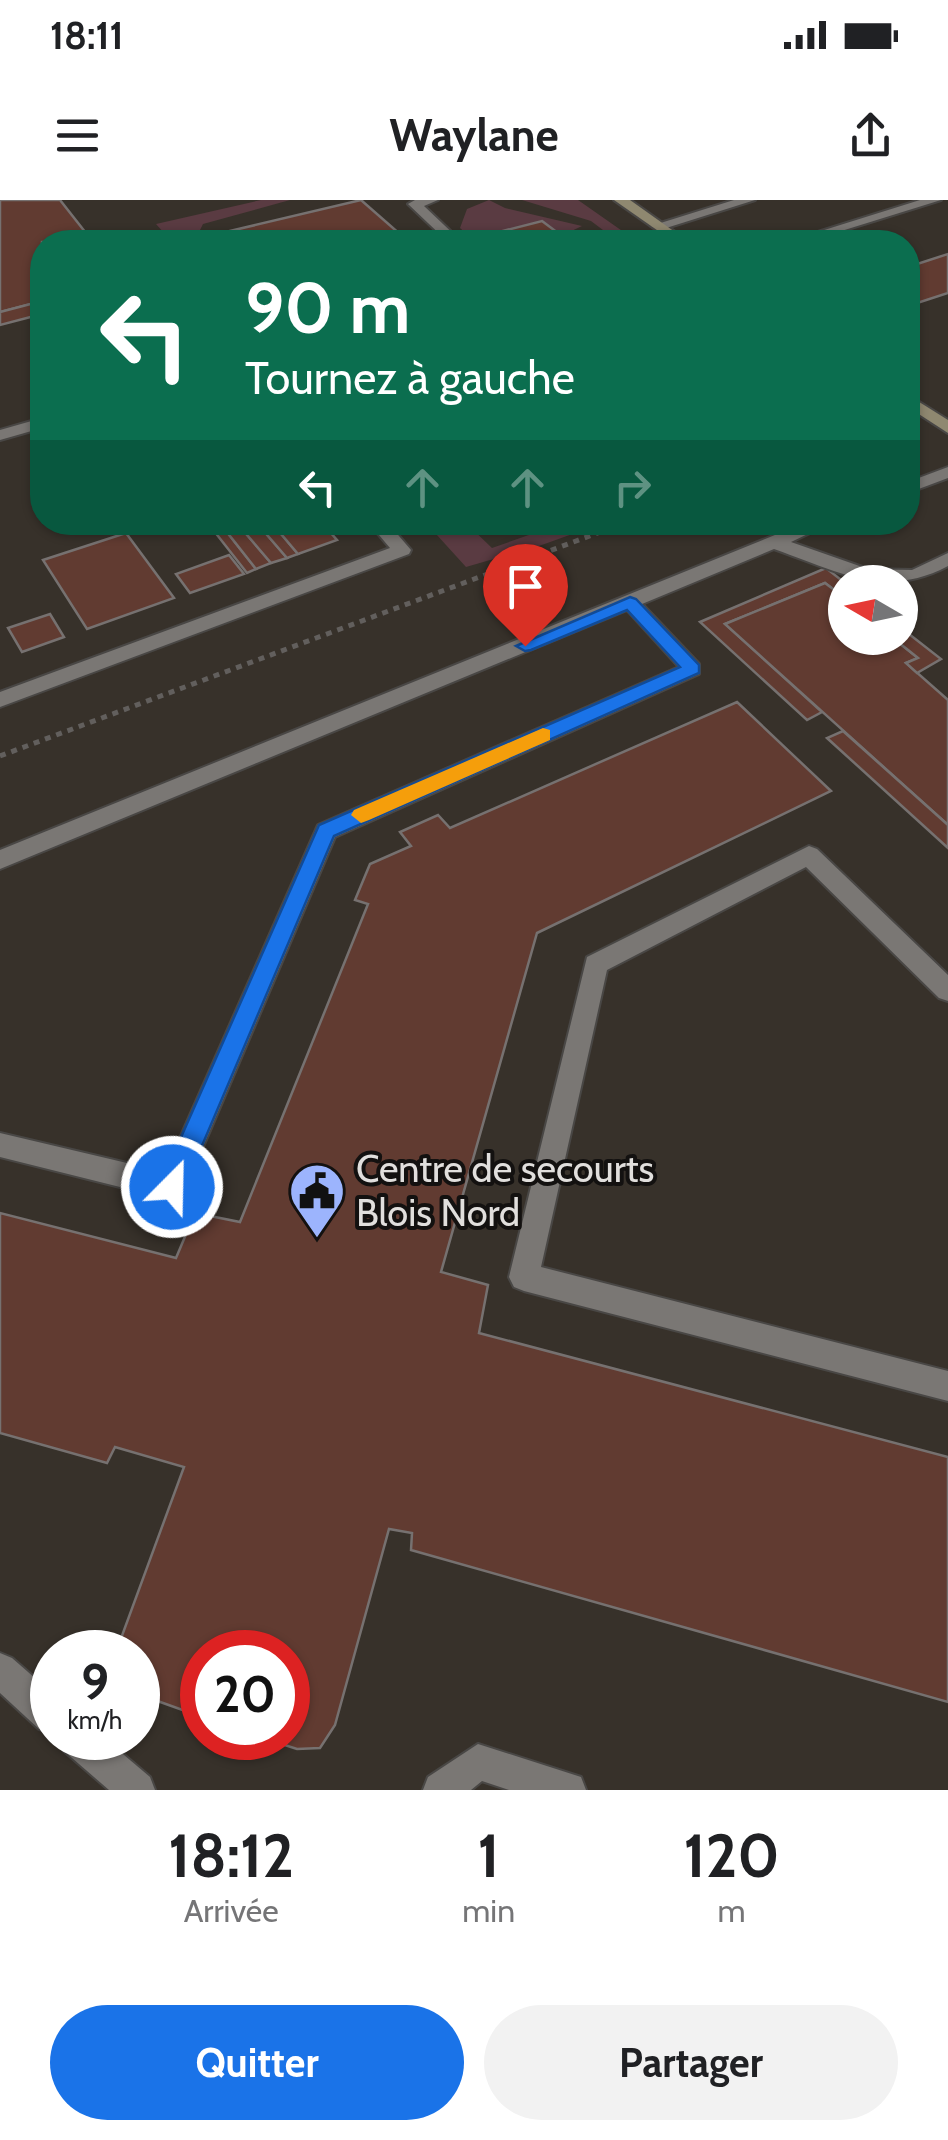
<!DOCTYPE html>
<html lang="fr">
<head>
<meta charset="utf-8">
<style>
  :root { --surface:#fff; --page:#f2f2f2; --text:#202124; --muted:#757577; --accent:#1a73e8 }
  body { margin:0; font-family:Cabin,sans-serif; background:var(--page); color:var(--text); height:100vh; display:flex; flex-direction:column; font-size:38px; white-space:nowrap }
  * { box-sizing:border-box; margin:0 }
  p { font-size:32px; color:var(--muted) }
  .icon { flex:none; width:55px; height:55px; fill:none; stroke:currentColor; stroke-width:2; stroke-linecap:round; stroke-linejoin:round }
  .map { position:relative; height:1590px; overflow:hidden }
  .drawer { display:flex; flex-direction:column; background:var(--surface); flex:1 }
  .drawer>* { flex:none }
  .hud { position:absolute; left:30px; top:30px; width:890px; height:305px; border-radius:40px; box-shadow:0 2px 8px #0004; background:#0b6e4f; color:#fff; overflow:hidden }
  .needle { width:65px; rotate:279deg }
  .controls { position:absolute; left:828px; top:365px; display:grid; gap:20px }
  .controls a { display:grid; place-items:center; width:90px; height:90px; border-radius:50%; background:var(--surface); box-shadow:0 2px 8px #0004; font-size:50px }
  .speed { position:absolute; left:30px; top:1430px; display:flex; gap:20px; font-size:50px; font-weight:700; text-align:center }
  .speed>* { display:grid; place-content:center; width:130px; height:130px; border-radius:50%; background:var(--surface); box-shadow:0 2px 8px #0004; line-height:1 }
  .speed small { font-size:25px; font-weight:400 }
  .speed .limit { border:15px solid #d22; background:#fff; color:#111 }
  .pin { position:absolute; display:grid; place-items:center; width:85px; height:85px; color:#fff; margin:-102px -42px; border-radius:50% 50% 50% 0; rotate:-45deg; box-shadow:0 0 10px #0007 }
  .pin .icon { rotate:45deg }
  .me { position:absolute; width:110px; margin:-55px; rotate:23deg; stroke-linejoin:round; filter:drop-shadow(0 0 8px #0008) }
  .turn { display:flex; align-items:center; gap:35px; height:210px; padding:0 50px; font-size:45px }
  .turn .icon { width:130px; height:130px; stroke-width:2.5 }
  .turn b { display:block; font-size:70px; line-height:85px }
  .lanes { display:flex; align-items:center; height:95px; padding:0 50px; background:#0003; justify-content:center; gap:50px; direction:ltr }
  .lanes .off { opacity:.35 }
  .eta { display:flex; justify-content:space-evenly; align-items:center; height:170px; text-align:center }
  .eta b { font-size:60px; font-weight:700; line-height:70px }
  .primary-button { display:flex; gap:20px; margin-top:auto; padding:20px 50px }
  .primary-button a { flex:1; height:115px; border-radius:60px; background:var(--accent); color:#fff; font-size:40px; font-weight:700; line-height:115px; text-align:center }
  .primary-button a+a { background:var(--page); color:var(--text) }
  .status { display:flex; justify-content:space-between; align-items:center; height:70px; padding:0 50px; background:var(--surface); direction:ltr }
  .status svg { height:28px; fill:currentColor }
  header { display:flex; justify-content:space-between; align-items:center; height:130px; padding:0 50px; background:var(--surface); font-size:45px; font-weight:700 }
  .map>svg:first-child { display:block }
  .built { fill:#37312a; fill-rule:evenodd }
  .green { fill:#5a3b42 }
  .building { fill:#613b31; stroke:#767170; stroke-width:2.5 }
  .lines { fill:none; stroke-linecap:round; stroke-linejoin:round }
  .lane-casing { stroke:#494745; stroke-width:4 }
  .street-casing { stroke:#494745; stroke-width:4 }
  .secondary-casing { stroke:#494745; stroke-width:4 }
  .path { stroke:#625f5d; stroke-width:5; stroke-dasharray:6 6; stroke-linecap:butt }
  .lane { fill:#7a7774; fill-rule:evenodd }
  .street { fill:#7a7774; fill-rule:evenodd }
  .secondary { fill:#8f8870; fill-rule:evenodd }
  .route { fill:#1a73e8; stroke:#114b97; stroke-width:2.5 }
  .slow { fill:#f59e0b }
  .labels { text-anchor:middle; stroke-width:8; stroke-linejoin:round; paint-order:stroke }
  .poi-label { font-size:38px; fill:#e1dfdd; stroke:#131110; text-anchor:start }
</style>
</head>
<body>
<div class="status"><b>18:11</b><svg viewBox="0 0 49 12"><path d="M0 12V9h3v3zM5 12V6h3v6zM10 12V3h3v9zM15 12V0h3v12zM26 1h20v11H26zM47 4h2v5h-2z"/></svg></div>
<header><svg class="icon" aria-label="menu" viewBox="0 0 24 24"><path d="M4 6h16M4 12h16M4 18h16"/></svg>Waylane<svg class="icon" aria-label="share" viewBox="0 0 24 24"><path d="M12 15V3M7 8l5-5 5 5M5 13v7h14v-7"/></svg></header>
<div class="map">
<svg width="948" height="1590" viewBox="0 0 948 1590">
  <rect width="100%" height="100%" fill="#2b2826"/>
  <path class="built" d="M0,0H948V1590H0ZM42,42H908V322H42ZM845,382H900V438H845ZM52,1452H138V1538H52ZM202,1452H288V1538H202Z"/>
  <g class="green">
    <polygon points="261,0 290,0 203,24 198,34 207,42 172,42 156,24"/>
    <polygon points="489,0 505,8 582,26 561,36 541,21 492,34 501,42 476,42 460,28 467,9"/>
    <polygon points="522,0 578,0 638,42 619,42 591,21"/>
    <polygon points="426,323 466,323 492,348 563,323 603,323 539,346 466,367"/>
  </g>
  <g class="building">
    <polygon points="0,0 60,0 93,42 42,42 42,101 0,112"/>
    <polygon points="361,0 409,42 242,42 230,31"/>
    <polygon points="542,21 570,42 501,42 491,34"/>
    <polygon points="948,54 948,93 908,106 908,67"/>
    <polygon points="42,101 42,114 0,125 0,112"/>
    <polygon points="207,322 219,322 256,369 247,373"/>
    <polygon points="219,322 236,322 271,363 256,369"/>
    <polygon points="236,322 256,322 287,358 271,363"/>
    <polygon points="256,322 271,322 298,354 287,358"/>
    <polygon points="271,322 321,322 337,340 298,354"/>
    <polygon points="126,333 174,398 87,429 43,360"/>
    <polygon points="229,355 244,374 190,393 176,374"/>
    <polygon points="826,368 845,383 845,398 825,383 725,424 822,512 807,520 700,422"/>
    <polygon points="825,383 845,398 845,438 893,438 918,458 906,463 948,500 948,625 725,424"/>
    <polygon points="50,414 64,437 22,452 8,428"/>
    <polygon points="900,427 941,459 917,473 906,463 918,458 893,438 900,438"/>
    <polygon points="737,502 831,591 537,733 441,1072 488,1085 479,1133 948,1257 948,1502 411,1350 412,1333 389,1329 335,1525 320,1548 297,1549 263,1538 288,1538 288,1452 202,1452 202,1517 138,1494 138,1452 116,1452 184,1267 115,1247 107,1263 0,1233 0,1013 176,1058 195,1013 240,1022 368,704 355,700 370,664 411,646 400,632 438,615 450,628"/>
    <polygon points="843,531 948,625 948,648 827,538"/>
  </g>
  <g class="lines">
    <g class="lane-casing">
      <g id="lane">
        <polygon points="438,0 424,6 462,42 448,42 408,4 415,0"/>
        <polygon points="734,0 755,0 663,29 651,26"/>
        <polygon points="920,0 941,0 806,42 786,42"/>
        <polygon points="42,218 42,228 0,240 0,230"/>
        <polygon points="948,267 948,278 908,293 908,282"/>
        <polygon points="368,322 387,322 411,350 409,354 0,507 0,492 390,348"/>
        <path d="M807,322H833L791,342L868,369L912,370L948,353V366C884,400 837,371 774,349L642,404L699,464V474L335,637L182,996L172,1000L0,957V933L165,972L318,625L679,467L627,410L0,669V650Z"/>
        <polygon points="809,646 817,649 948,775 948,801 939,798 806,667 607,770 541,1067 948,1171 948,1201 524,1091 514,1087 509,1077 587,757"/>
      </g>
    </g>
    <g class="street-casing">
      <g id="street">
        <polygon points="0,1453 12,1458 52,1493 52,1534 39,1529 0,1493"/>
        <polygon points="59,1538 104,1538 150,1577 155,1590 109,1590 64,1551"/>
        <polygon points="478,1544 581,1577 586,1590 509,1590 482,1581 471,1590 423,1590 428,1577"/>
      </g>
    </g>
    <g class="secondary-casing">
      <g id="secondary">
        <polygon points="614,0 630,0 689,42 674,42"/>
        <polygon points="908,195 948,220 948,233 908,207"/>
      </g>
    </g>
    <polyline class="path" points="0,556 627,322"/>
    <use href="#lane" class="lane"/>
    <use href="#street" class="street"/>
    <use href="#secondary" class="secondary"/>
  </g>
  <polygon class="route" points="630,397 636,399 699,465 699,473 334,636 181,995 172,999 163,995 159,987 319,625 680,467 627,410 531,450 525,451 516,446"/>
  <polygon class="slow" points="543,528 550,530 550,540 369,620 361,623 351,615 354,610"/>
  <defs>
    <g id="civic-pin" transform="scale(2.875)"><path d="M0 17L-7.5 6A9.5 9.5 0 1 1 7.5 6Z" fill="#9cb4fd" stroke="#131110"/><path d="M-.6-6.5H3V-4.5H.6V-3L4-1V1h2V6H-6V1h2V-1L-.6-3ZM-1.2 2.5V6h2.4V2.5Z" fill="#111"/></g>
  </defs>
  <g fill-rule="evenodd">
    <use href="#civic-pin" x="317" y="991"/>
  </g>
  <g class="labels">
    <g class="poi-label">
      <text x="356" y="982">Centre de secourts<tspan x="356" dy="44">Blois Nord</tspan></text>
    </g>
  </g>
</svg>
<div class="controls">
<a><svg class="needle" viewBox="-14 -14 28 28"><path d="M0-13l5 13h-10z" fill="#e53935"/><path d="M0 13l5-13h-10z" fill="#757577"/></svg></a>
</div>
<div class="speed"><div>9<small>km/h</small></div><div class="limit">20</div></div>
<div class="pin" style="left:525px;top:446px;background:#d93025"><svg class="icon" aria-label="arrive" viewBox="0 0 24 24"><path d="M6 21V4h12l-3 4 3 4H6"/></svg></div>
<svg class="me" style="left:172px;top:987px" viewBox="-20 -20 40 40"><circle r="17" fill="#1a73e8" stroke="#fff" stroke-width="3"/><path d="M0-11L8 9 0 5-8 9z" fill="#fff"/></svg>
<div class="hud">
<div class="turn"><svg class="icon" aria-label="left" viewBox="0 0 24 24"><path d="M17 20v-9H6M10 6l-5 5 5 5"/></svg><div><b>90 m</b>Tournez à gauche</div></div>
<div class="lanes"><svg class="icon" aria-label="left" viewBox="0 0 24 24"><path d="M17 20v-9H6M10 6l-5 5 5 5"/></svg><svg class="icon off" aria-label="ahead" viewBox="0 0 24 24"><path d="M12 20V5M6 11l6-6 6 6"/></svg><svg class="icon off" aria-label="ahead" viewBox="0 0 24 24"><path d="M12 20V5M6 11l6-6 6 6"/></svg><svg class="icon off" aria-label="right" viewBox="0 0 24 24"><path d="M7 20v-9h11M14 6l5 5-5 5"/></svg></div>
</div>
</div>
<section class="drawer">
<div class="eta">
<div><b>18:12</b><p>Arrivée</p></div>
<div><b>1</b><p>min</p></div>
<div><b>120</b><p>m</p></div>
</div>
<div class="primary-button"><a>Quitter</a><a>Partager</a></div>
</section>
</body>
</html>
